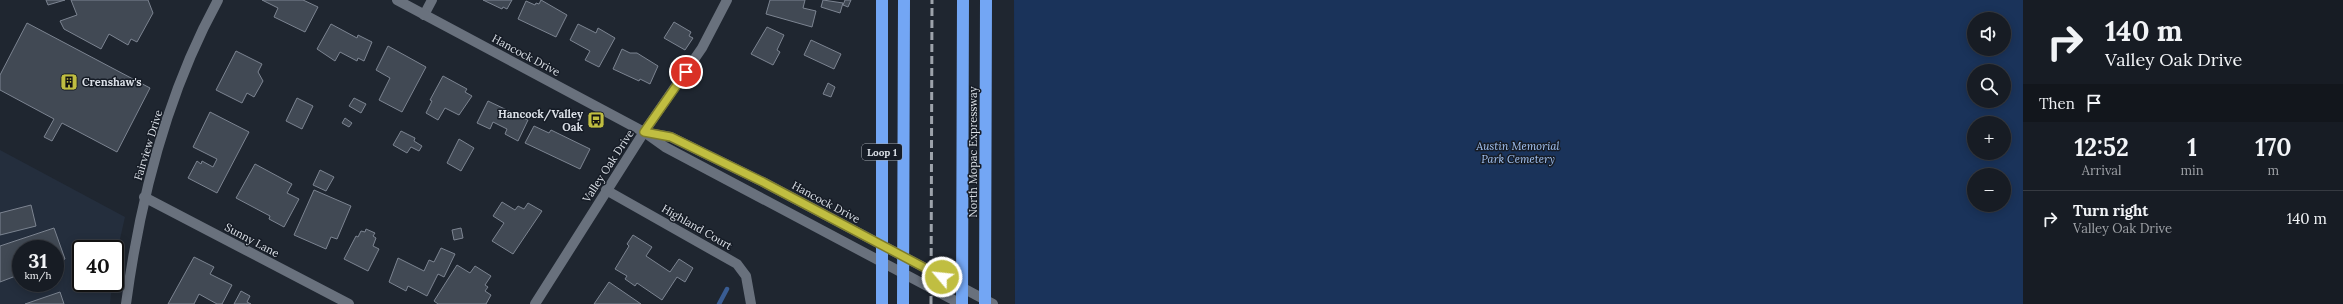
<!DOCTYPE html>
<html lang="en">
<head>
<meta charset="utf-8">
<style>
  :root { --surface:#171c24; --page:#20252c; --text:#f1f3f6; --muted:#9ea1a6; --line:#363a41 }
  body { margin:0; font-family:Lora,serif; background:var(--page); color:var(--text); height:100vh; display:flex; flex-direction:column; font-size:15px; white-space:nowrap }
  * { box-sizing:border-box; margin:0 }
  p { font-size:13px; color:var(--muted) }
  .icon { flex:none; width:22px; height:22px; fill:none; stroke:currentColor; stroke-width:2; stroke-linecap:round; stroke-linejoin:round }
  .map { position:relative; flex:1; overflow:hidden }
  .drawer { display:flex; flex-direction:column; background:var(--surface); width:320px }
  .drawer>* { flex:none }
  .guide { background:#171c24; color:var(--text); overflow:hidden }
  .fabs { position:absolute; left:1967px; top:12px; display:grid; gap:8px }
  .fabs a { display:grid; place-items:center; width:44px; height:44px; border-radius:50%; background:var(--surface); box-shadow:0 2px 10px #0003,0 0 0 1px var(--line); font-size:20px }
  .speed { position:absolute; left:12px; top:240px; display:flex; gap:8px; font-size:20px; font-weight:700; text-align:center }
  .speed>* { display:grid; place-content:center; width:52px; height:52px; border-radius:50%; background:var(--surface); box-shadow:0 2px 10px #0003,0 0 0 1px var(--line); line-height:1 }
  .speed small { font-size:10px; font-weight:400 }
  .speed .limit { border:2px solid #111; border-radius:6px; background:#fff; color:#111 }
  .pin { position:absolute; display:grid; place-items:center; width:34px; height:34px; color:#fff; margin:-17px; border:2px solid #fff; border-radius:50%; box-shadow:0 1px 4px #0007 }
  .me { position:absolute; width:44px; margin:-22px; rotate:298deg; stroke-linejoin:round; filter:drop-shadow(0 0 3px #0008) }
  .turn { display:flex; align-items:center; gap:14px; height:84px; padding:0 16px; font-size:18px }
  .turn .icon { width:52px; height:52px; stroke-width:2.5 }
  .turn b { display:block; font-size:28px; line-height:34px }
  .then { display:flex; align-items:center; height:38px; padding:0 16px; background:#0003; gap:8px; font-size:15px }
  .eta { display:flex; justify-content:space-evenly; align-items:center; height:68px; text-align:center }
  .eta b { font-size:24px; font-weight:800; line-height:28px }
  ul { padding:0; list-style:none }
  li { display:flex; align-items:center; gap:12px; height:56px; padding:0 16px; border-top:1px solid var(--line) }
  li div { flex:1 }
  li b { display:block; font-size:15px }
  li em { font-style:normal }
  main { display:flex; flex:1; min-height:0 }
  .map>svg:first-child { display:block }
  .built { fill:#242e3d; fill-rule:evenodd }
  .green { fill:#1a335a; fill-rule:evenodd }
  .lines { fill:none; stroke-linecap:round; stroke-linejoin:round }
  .stream { stroke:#395c92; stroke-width:4.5 }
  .building { fill:#414954; stroke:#7c8491 }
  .minor { stroke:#69717d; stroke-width:10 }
  .tertiary { stroke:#69717d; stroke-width:10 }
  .motorway { stroke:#73a6f4; stroke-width:12 }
  .rail { stroke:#9da3ab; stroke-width:3; stroke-dasharray:8 4; stroke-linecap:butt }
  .route-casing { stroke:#7d7c2a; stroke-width:10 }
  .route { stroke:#c0be41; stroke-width:7 }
  .labels { text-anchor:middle; stroke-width:3; stroke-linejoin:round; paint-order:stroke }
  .shield { fill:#161c26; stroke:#a0a5ad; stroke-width:1 }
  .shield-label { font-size:10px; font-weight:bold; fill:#dbe0e7 }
  .street-label { font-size:11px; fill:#dbe0e7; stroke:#161c26 }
  .poi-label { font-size:11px; font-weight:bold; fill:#dbe0e7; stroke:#161c26; text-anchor:start }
  .park-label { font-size:11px; font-style:italic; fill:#a4c4f3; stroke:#161c26 }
</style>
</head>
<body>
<main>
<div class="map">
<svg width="2023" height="304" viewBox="0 0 2023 304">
  <rect width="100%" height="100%" fill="#1f2630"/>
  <path class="built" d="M0,150L125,217L115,261V249H81V283H112L110,304H0ZM21,249H55V283H21Z"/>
  <path class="green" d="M1014,0H2023V304H1015ZM1974,19H2004V49H1974ZM1974,71H2004V101H1974ZM1974,123H2004V153H1974ZM1974,175H2004V205H1974Z"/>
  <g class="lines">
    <polyline class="stream" points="719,304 727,289"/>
  </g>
  <g class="building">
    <polygon points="46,0 65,0 48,5"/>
    <polygon points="71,0 148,0 153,13 137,42 131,39 128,45 109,34 101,49 64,29 60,21 77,15"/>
    <polygon points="262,0 303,0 318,7 305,32 274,17 278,8"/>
    <polygon points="483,0 512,0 507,9 503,7 502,9"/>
    <polygon points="541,0 567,15 556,37 518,19 526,1 535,5 536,3 539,4"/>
    <polygon points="770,0 805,0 803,8 816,11 812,27 766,14"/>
    <polygon points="823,0 843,3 840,13 821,7"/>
    <polygon points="845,0 851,0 848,7 843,5"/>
    <polygon points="674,22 691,32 689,36 693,38 685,50 664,38"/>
    <polygon points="27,23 150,88 117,152 62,123 52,141 44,137 54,119 0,90 0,75"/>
    <polygon points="331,24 357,38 358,35 372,42 364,61 358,58 357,61 340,52 335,61 317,49"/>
    <polygon points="578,24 596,33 598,28 615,38 599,67 585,60 590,51 570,40"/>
    <polygon points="767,27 784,35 777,50 780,52 773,65 751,54"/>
    <polygon points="811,40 841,54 834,69 804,55"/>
    <polygon points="388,46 426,67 402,112 379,100 390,78 376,70"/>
    <polygon points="622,49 630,53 637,53 658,66 650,84 640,79 639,81 613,69"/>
    <polygon points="236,51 262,64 258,72 263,81 254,97 247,93 242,103 216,90"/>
    <polygon points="443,76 467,89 465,92 472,96 459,115 445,108 438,120 426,113 432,101 430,100"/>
    <polygon points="828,83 835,87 831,97 823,94"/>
    <polygon points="297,98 313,106 302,129 286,121"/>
    <polygon points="354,98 366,104 361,113 349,106"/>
    <polygon points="488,101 528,120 518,141 505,134 507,129 493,122 490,129 477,123"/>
    <polygon points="210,112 249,132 217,193 188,178 197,161 201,164 202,161 213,167 217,159 193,147"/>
    <polygon points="345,118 352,123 349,127 342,123"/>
    <polygon points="534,126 549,133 551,130 590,149 580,169 525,143"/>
    <polygon points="401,131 415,138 414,141 422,146 419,151 411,147 407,153 393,145"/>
    <polygon points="459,139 474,148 461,171 447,163"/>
    <polygon points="255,164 292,184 287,193 299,199 284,227 269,219 270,216 236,198"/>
    <polygon points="320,170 334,177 326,191 313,185"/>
    <polygon points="314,190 351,206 337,239 331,237 326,249 294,235"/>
    <polygon points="502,202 515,210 518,206 524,209 528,203 542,211 513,254 492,241 504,223 493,216"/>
    <polygon points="31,205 36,226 0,235 0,213"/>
    <polygon points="54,228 65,259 55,263 55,249 21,249 21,274 0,282 0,246"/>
    <polygon points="461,228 463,238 454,240 452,230"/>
    <polygon points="366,229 375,233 373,236 376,238 373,246 379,249 368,271 344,259 356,236 358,237 361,231 365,232"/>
    <polygon points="633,235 652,247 646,256 670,272 679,259 693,268 685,282 677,277 662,300 637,283 635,286 625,279 627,276 615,269 629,246 627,244"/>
    <polygon points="441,248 455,254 444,277 438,274 427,296 408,286 406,291 389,282 398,258 424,271 429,260 434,262"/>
    <polygon points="194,257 214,267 210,274 232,285 222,304 217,304 199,294 194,304 168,304"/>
    <polygon points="457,265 470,273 475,266 491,276 485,285 488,287 485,291 491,295 486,304 438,304 434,301"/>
    <polygon points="609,282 641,304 594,304"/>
    <polygon points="241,291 250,296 247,302 251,304 234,304"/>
    <polygon points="60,292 64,304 25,304"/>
  </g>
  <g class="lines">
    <g class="minor">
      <polyline points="424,15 432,0"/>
      <polyline points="606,190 737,264 746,276 751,304"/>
      <polyline points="144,197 349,304"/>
      <path d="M126,304C140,199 167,93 218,0"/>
      <polyline points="535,304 644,132 702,48 727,0"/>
    </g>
    <g class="tertiary">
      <polyline points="397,0 644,132 665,147 961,304"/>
      <polyline points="648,133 671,137 763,182 993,304"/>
    </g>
    <g class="motorway">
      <polyline points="882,304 882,0"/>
      <polyline points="903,304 904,0"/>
      <polyline points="962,304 963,0"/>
      <polyline points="985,304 986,0"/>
    </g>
    <polyline class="rail" points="931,304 932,0"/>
  </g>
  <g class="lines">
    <g class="route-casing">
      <polyline id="route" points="686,72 644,132 671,137 763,182 942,277"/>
    </g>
    <use href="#route" class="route"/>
  </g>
  <defs>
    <g id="building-square" transform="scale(0.9)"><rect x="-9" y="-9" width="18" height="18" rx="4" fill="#c0be41" stroke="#161c26"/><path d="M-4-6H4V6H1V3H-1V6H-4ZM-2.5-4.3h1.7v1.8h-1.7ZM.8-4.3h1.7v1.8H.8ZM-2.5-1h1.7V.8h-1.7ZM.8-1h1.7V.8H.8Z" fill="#111"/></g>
    <g id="bus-square" transform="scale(0.9)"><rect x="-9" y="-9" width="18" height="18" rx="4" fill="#c0be41" stroke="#161c26"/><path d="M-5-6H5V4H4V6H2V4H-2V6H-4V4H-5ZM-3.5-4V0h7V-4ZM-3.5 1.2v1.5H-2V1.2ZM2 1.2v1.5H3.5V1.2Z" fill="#111"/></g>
  </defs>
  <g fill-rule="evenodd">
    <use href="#building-square" x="69" y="82"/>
    <use href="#bus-square" x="596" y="120"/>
  </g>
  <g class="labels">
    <rect class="shield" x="862" y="144" width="40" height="16" rx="3"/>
    <g class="shield-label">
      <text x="882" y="156">Loop 1</text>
    </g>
    <g class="street-label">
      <text transform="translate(526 55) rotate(28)" y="4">Hancock Drive</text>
      <text transform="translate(148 145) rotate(-73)" y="4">Fairview Drive</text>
      <text transform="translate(973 152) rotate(-90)" y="4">North Mopac Expressway</text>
      <text transform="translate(608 166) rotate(-57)" y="4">Valley Oak Drive</text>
      <text transform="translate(826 202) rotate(28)" y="4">Hancock Drive</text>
      <text transform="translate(697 227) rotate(30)" y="4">Highland Court</text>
      <text transform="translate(252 240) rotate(28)" y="4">Sunny Lane</text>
    </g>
    <g class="poi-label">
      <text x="82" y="86">Crenshaw's</text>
      <text x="583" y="118" text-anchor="end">Hancock/Valley<tspan x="583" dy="13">Oak</tspan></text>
    </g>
    <g class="park-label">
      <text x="1518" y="150">Austin Memorial<tspan x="1518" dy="13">Park Cemetery</tspan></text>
    </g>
  </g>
</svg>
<div class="fabs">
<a><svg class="icon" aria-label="sound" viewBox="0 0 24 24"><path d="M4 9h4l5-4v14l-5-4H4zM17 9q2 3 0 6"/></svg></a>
<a><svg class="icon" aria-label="search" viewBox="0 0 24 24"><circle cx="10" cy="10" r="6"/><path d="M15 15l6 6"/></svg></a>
<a>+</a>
<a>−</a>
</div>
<div class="speed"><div>31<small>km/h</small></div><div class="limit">40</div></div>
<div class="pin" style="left:686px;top:72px;background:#d93025"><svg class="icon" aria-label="arrive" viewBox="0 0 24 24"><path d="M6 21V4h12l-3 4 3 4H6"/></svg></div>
<svg class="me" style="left:942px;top:277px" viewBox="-20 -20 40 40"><circle r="17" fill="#c0be41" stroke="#fff" stroke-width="3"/><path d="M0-11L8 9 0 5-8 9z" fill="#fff"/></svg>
</div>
<section class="drawer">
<div class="guide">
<div class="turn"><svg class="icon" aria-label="right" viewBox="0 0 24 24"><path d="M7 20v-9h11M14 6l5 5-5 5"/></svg><div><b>140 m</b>Valley Oak Drive</div></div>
<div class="then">Then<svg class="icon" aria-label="arrive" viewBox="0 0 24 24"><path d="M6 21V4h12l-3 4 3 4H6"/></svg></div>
</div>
<div class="eta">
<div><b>12:52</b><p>Arrival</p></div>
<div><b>1</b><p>min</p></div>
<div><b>170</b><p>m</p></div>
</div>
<ul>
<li><svg class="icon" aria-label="right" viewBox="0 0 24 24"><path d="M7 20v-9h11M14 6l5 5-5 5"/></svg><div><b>Turn right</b><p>Valley Oak Drive</p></div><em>140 m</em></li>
</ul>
</section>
</main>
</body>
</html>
